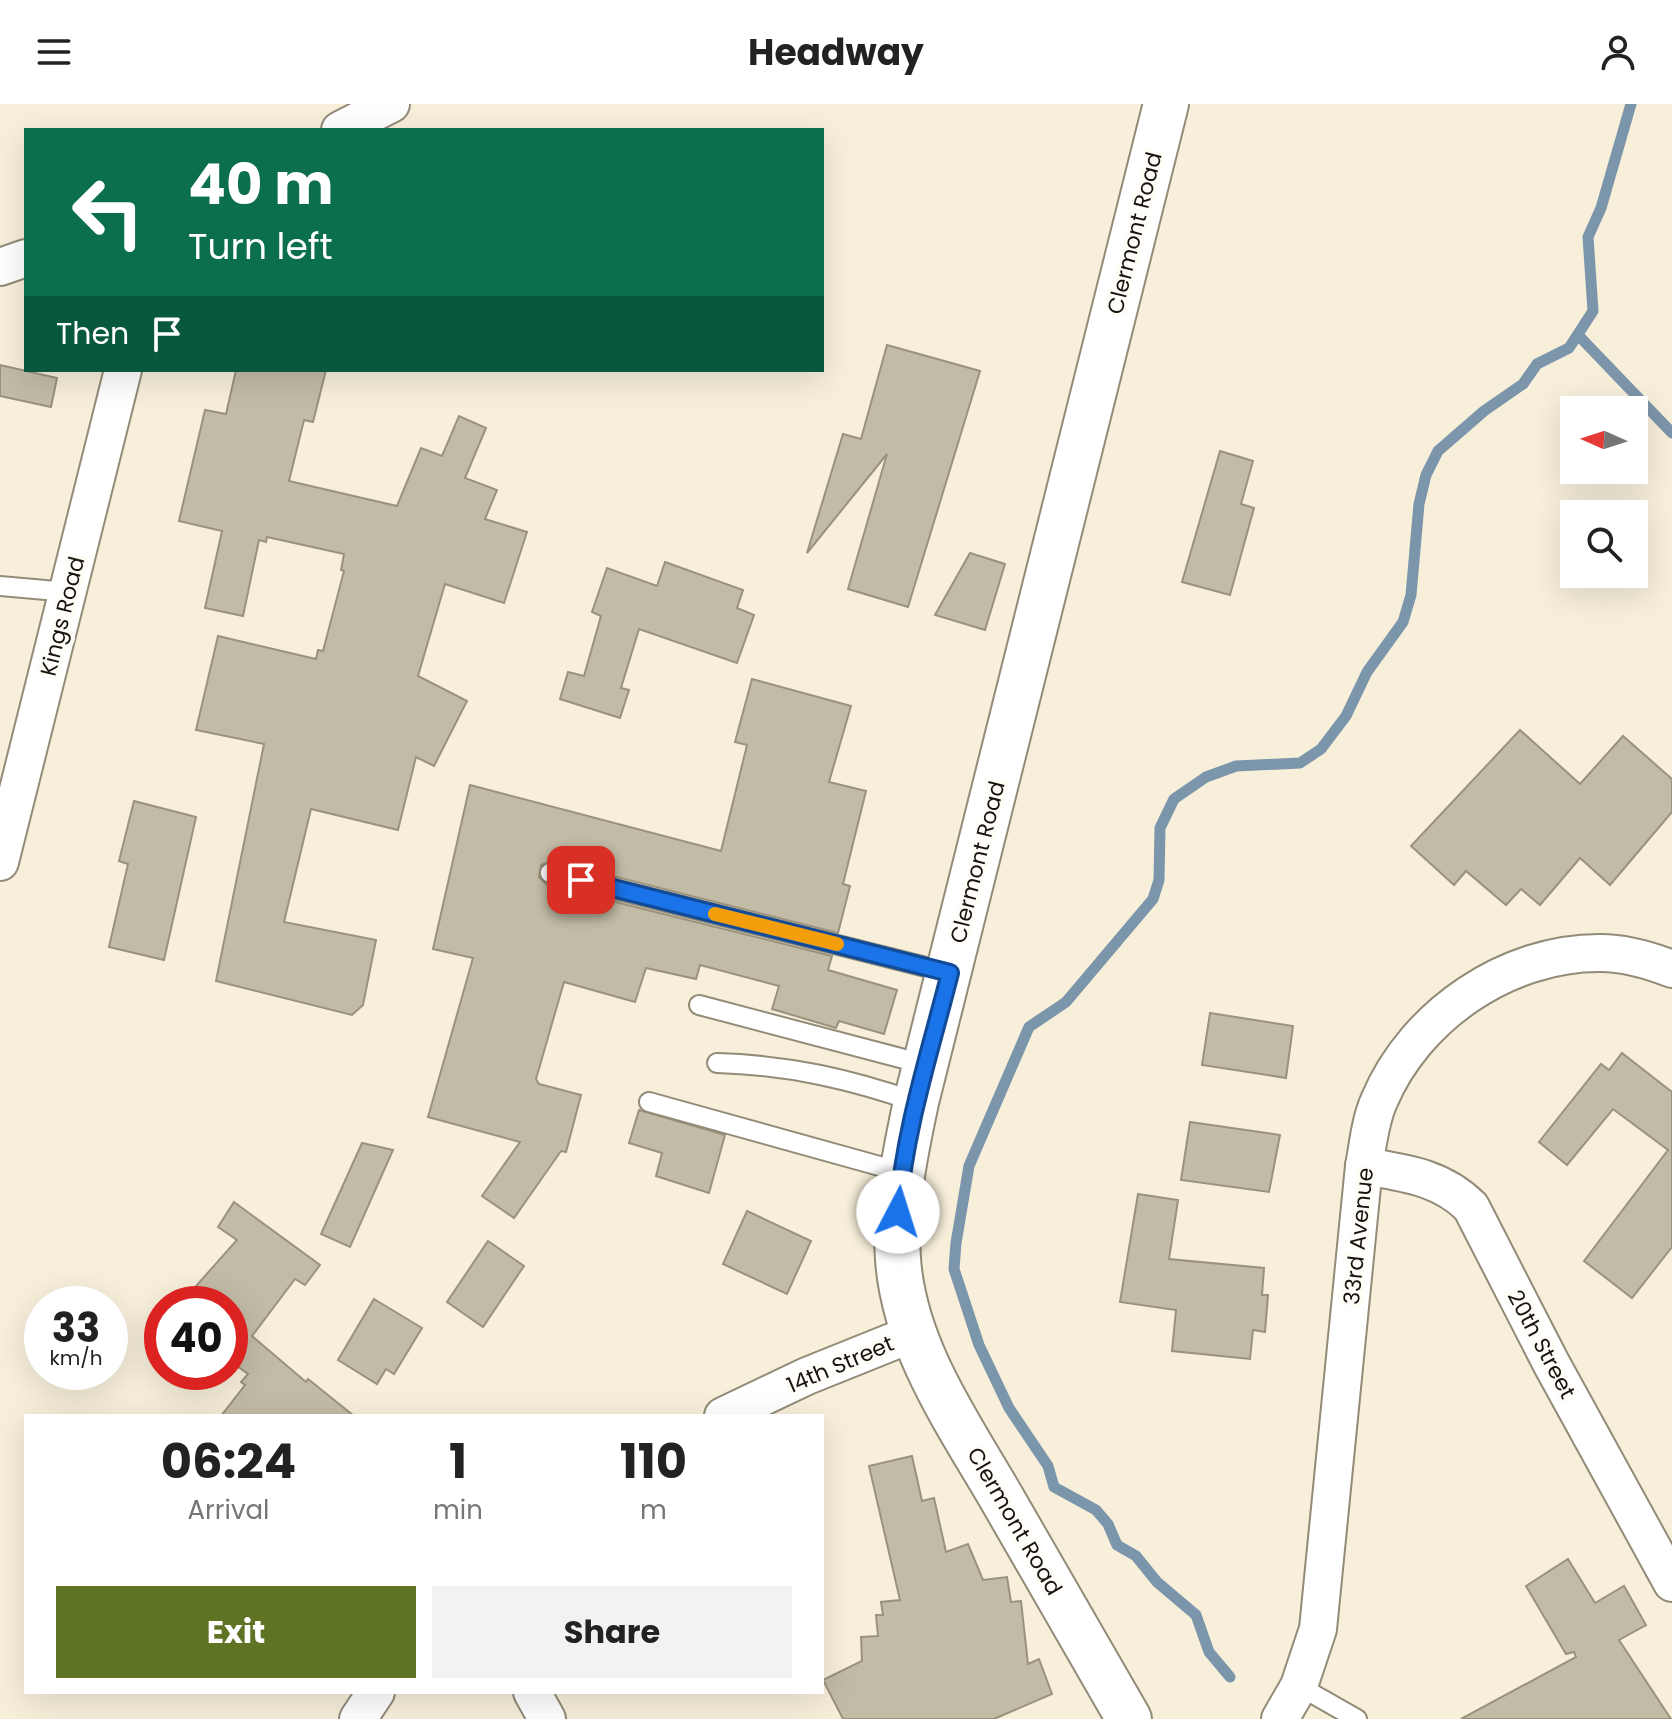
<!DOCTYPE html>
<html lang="en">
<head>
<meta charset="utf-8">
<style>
  :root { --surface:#fff; --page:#f2f2f2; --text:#222; --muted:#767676; --accent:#5e7323 }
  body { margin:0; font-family:Poppins,sans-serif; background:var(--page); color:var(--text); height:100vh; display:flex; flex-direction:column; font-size:30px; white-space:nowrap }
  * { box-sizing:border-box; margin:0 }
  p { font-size:26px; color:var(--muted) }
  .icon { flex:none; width:44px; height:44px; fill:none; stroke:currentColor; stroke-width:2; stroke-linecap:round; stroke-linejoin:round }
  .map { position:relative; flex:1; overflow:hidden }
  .panel { position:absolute; left:24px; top:1310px; width:800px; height:280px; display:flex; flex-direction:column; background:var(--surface); border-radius:0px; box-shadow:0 8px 32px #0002 }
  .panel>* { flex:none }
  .banner { position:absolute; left:24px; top:24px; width:800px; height:244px; border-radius:0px; box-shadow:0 8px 32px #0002; background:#0b6e4f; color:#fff; overflow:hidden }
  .needle { width:52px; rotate:273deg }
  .fabs { position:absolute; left:1560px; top:292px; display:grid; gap:16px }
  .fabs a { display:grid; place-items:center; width:88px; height:88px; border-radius:0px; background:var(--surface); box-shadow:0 8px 32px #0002; font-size:40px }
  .speed { position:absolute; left:24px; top:1182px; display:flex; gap:16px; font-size:40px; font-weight:700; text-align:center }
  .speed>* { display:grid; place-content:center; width:104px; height:104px; border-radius:50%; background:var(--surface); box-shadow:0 8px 32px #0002; line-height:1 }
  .speed small { font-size:20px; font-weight:400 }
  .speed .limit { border:12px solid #d22; background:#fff; color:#111 }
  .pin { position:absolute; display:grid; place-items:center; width:68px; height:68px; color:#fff; margin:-34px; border-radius:16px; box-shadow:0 4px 12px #0006 }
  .me { position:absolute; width:88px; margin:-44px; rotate:5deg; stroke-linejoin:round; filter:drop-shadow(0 0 6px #0008) }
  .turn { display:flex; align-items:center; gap:28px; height:168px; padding:0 32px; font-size:36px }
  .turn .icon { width:104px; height:104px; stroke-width:2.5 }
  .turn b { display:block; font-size:56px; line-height:68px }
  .then { display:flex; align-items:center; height:76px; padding:0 32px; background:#0003; gap:16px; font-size:30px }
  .eta { display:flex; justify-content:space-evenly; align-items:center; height:136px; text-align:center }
  .eta b { font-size:48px; font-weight:700; line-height:56px }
  .button { display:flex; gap:16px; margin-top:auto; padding:16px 32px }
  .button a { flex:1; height:92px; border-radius:0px; background:var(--accent); color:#fff; font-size:32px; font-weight:700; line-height:92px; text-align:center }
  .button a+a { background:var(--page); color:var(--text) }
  header { display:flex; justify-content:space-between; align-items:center; height:104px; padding:0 32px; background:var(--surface); font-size:36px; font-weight:700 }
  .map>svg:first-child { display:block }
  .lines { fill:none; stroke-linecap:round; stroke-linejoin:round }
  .stream { stroke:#7b95aa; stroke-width:11 }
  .building { fill:#c2bba6; stroke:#9a927e; stroke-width:2 }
  .service-casing { stroke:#928b77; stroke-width:22 }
  .minor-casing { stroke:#928b77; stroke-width:40 }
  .tertiary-casing { stroke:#928b77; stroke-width:48 }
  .service { stroke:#fff; stroke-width:18 }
  .minor { stroke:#fff; stroke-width:36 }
  .tertiary { stroke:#fff; stroke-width:44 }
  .route-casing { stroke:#114b97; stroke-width:20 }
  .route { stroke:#1a73e8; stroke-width:14 }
  .slow { stroke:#f59e0b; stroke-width:14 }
  .labels { text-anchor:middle; stroke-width:8; stroke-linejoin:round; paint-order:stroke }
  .street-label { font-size:22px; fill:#17140d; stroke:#fefdf8 }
</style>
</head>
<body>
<header><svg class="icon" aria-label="menu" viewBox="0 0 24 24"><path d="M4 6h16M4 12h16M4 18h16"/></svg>Headway<svg class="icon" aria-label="person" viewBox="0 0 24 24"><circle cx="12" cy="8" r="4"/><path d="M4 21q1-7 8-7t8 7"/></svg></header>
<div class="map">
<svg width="1672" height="1615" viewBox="0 0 1672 1615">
  <rect width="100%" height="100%" fill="#f7efda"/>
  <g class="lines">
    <g class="stream">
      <polyline points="1578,231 1672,329"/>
      <polyline points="1230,1573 1209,1548 1196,1511 1157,1478 1136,1452 1117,1441 1108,1420 1096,1406 1054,1383 1048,1362 1009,1304 979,1241 954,1165 956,1139 969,1062 1029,923 1066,898 1153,795 1159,776 1160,724 1174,695 1206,673 1236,662 1300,659 1321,645 1346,612 1367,568 1403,518 1411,491 1419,400 1426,371 1438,347 1484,307 1523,280 1537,260 1569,244 1593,207 1588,133 1601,104 1631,0"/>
    </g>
  </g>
  <g class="building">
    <polygon points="887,241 980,267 908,503 848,485 887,350 807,449 843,330 861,335"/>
    <polygon points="0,261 57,274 51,303 0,292"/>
    <polygon points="236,266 326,266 313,318 304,316 289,377 397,402 421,344 442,352 459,312 486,324 465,374 497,386 485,415 527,428 504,499 445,480 418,572 467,597 434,662 416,653 398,726 311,705 284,818 376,836 363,901 352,911 216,877 264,640 196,626 218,532 316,555 318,546 323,547 344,467 341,466 344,450 267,433 266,438 259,436 243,512 205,504 222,427 179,417 205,306 226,310"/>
    <polygon points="1220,347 1253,357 1241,400 1254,404 1230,491 1182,478"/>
    <polygon points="970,449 1005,460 985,526 935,511"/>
    <polygon points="665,458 743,486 737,504 754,511 737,559 639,525 621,584 629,586 620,614 560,595 568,568 584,572 601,512 592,508 607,464 657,482"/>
    <polygon points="752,575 851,602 829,678 866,687 843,780 850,782 838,829 553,757 541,761 539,773 547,781 832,852 828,866 897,886 884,930 839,917 836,924 772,905 779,882 700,861 696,875 646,864 635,898 564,878 536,975 539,980 581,991 566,1048 561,1047 514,1114 482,1092 520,1038 428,1013 473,854 433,845 470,681 721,747 747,641 735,638"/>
    <polygon points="1520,626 1580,680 1623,632 1672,675 1672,708 1610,781 1580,754 1540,801 1521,785 1506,801 1466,767 1454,781 1411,742"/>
    <polygon points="134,697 196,713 164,856 109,843 128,760 119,757"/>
    <polygon points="1210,909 1293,922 1286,974 1202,961"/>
    <polygon points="1622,949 1672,988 1672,1143 1632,1194 1584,1157 1668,1046 1613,1005 1567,1061 1539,1038 1601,960 1609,966"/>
    <polygon points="639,1006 725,1031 709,1089 656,1072 662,1049 629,1039"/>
    <polygon points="1190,1018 1280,1031 1269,1088 1181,1076"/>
    <polygon points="362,1039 393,1046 350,1143 321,1130"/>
    <polygon points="1138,1090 1178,1096 1169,1155 1264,1164 1262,1191 1268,1191 1265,1228 1253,1226 1250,1255 1172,1247 1176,1206 1120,1198"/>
    <polygon points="234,1098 320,1161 305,1181 295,1175 252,1232 306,1278 308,1275 354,1312 221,1312 245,1281 241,1278 248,1270 230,1257 230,1200 180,1200 237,1136 218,1123"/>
    <polygon points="747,1107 811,1137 787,1190 723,1160"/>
    <polygon points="488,1137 524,1162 483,1223 447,1198"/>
    <polygon points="374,1195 422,1224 394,1270 386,1265 377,1280 338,1256"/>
    <polygon points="912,1352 922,1397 934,1394 946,1448 968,1440 983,1476 1007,1473 1011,1498 1021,1497 1028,1560 1039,1555 1052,1590 994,1615 843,1615 823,1576 862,1557 861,1533 878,1532 876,1511 883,1511 881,1498 900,1496 869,1362"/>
    <polygon points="1568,1455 1595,1499 1624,1482 1646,1521 1619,1536 1671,1615 1461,1615 1576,1553 1574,1548 1566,1550 1526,1482"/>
  </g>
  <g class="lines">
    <g class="service-casing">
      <g id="service">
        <polyline points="0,482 68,488"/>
        <polyline points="550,769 950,869"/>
        <polyline points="699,901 927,961"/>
        <path d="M717,959C788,961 850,975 916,998"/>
        <polyline points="649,998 901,1068"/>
        <polyline points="1299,1582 1357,1615"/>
      </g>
    </g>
    <g class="minor-casing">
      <g id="minor">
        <polyline points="340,26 391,0"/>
        <polyline points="0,163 26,154"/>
        <polyline points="0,758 123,266"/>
        <path d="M1364,1062C1405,1069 1441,1073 1471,1103L1551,1259L1672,1479"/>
        <polyline points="723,1312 807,1272 914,1229"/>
        <polyline points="532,1588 547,1615"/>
        <polyline points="358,1615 376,1588"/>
        <path d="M1280,1615L1299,1582L1318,1525L1364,1062C1368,1041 1370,1017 1379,997C1415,911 1508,848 1601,849C1625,849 1649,856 1672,865"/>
      </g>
    </g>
    <g class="tertiary-casing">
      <path id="tertiary" d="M1129,1615C1086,1541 1043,1467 1001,1393C958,1319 904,1243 898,1155C894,1101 905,1050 916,998L1166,0"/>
    </g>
    <use href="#service" class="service"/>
    <use href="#minor" class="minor"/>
    <use href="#tertiary" class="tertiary"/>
  </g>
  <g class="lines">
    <g class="route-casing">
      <path id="route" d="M581,776L950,869C930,948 904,1027 898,1108"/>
    </g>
    <use href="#route" class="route"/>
    <polyline class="slow" points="715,810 837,840"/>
  </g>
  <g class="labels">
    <g class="street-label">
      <text transform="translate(1134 129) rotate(-76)" y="8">Clermont Road</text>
      <text transform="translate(62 512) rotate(-76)" y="8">Kings Road</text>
      <text transform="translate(977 758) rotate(-76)" y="8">Clermont Road</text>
      <text transform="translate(1358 1132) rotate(-84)" y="8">33rd Avenue</text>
      <text transform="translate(1542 1240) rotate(62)" y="8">20th Street</text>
      <text transform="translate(840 1260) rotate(-23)" y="8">14th Street</text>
      <text transform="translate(1015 1417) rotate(60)" y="8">Clermont Road</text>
    </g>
  </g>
</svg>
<div class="fabs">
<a><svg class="needle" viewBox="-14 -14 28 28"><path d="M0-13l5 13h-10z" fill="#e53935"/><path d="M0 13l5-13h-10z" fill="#767676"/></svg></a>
<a><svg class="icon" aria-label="search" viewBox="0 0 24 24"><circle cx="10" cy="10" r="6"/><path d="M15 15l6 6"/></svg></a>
</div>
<div class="speed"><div>33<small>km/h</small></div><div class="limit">40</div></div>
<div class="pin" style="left:581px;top:776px;background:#d93025"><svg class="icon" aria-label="arrive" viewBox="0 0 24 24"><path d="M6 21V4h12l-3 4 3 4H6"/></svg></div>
<svg class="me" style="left:898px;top:1108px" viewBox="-20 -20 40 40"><circle r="19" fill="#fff"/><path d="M0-13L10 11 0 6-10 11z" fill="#1a73e8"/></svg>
<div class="banner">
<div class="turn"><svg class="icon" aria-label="left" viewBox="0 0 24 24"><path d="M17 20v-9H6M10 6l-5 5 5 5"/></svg><div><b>40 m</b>Turn left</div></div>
<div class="then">Then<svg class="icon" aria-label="arrive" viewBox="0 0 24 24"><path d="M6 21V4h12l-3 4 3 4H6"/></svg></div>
</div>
<section class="panel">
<div class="eta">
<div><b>06:24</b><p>Arrival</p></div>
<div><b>1</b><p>min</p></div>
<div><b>110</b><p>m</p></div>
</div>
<div class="button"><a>Exit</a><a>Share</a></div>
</section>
</div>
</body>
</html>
